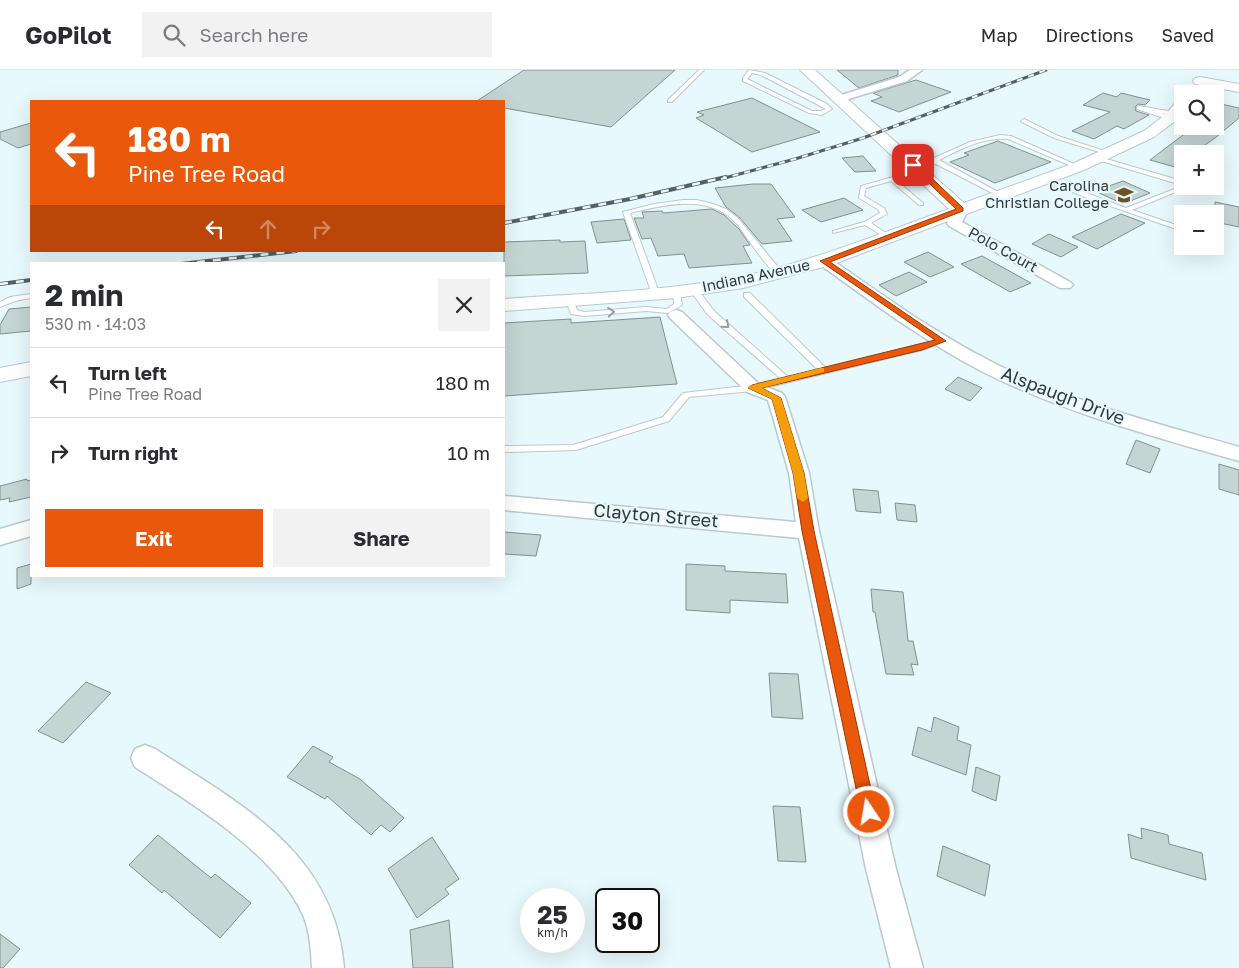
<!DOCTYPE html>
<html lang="en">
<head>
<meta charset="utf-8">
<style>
  :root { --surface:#fff; --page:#f2f2f3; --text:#2b2b33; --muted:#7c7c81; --line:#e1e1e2; --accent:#ea580c }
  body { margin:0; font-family:"Golos Text",sans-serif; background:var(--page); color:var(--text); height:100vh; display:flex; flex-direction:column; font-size:19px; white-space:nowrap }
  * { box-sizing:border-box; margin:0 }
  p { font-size:16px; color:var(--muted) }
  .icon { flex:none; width:28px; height:28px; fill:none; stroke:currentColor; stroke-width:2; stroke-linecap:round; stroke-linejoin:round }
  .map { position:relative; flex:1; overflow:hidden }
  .panel { position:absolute; left:30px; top:192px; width:475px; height:315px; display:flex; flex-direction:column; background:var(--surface); border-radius:0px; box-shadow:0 5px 20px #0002 }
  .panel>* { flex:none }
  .top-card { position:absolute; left:30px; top:30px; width:475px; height:152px; border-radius:0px; box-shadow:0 5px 20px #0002; background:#ea580c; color:#fff; overflow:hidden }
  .tools { position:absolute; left:1174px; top:15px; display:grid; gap:10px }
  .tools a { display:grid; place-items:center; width:50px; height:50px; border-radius:0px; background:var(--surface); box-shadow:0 5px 20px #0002; font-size:25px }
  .speed { position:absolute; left:520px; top:818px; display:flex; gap:10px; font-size:25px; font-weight:700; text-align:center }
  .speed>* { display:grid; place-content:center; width:65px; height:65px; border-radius:50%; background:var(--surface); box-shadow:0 5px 20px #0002; line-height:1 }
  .speed small { font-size:12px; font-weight:400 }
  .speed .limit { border:2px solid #111; border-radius:8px; background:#fff; color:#111 }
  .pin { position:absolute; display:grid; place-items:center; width:42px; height:42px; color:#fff; margin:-21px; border-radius:10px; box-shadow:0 2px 8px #0006 }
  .me { position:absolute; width:55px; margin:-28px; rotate:348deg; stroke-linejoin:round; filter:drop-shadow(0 0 4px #0008) }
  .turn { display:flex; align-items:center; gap:18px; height:105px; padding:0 15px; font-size:22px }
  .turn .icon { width:65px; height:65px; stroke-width:2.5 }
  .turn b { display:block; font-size:35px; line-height:42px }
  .lanes { display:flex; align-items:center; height:48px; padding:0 15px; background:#0003; justify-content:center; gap:25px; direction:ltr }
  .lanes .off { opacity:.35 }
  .round { display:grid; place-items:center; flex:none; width:52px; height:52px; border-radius:0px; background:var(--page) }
  .summary { display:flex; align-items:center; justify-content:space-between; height:85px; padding:0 15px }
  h1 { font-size:30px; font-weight:700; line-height:38px }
  .action { display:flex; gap:10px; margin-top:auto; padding:10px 15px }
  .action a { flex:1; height:58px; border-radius:0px; background:var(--accent); color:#fff; font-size:20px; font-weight:700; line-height:58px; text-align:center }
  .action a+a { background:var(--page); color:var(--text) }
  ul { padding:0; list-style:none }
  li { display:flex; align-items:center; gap:15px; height:70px; padding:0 15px; border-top:1px solid var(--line) }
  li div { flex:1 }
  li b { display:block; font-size:19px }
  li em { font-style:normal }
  header { display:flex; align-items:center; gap:30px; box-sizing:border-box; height:70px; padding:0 25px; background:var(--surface); border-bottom:1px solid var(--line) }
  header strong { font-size:24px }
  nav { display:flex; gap:28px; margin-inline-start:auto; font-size:18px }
  .search { width:350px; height:45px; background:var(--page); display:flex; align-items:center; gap:12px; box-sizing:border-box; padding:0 18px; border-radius:0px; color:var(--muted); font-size:19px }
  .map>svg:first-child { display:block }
  .building { fill:#c4d5d4; stroke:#809190 }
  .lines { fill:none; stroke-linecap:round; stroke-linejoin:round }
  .lane-casing { stroke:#b9c9ce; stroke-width:2 }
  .street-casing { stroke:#b9c9ce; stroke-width:3 }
  .secondary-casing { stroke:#b9c9ce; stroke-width:2 }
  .lane { fill:#fff; fill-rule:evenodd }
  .street { fill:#fff; fill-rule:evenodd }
  .secondary { fill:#fff; fill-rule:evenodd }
  .rail-far1-casing { stroke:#565f61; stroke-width:3 }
  .rail-casing { stroke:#565f61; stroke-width:4 }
  .rail-far1 { stroke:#e8f9fe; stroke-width:2; stroke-dasharray:6; stroke-linecap:butt }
  .rail { stroke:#e8f9fe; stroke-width:2.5; stroke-dasharray:8; stroke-linecap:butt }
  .oneway { stroke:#989c9d }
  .route { fill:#ea580c; stroke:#983908 }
  .slow { fill:#f59e0b }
  .labels { text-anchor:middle; stroke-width:4.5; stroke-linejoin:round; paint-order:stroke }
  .far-poi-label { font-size:15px; fill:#32393b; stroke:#e8f9fe; text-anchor:end }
  .far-street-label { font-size:15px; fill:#32393b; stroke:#e8f9fe }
  .street-label { font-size:18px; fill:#32393b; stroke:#e8f9fe }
</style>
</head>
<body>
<header>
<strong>GoPilot</strong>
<div class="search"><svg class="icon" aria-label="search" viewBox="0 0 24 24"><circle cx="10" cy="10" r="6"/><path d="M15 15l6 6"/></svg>Search here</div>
<nav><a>Map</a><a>Directions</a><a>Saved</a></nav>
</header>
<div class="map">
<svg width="1239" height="898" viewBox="0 0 1239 898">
  <rect width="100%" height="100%" fill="#e8f9fe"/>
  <g class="building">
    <polygon points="524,0 675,0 611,57 504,38 504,31 477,31"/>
    <polygon points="837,0 898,0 898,5 859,18"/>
    <polygon points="916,10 951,22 899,42 871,31 882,27 873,23"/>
    <polygon points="1103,23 1117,27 1121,23 1150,30 1145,35 1138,34 1135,37 1136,41 1149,45 1124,59 1117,56 1094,69 1072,61 1110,42 1083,35"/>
    <polygon points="752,28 820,62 752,82 696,48 704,45 697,42"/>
    <polygon points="1221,34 1239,38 1239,48 1215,68 1195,82 1189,81 1186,84 1182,84 1182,88 1175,97 1150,90 1195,56 1215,61 1215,52"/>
    <polygon points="31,53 31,74 18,78 0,69 0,62"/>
    <polygon points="998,71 1051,92 995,113 950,92 969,85 964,83"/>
    <polygon points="863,86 876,101 855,102 842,88"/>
    <polygon points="1123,111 1150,123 1123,134 1095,121"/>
    <polygon points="753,114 771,114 795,147 777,149 792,171 762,174 739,147 726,137 715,118"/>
    <polygon points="844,128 863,140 821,152 802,140"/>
    <polygon points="1215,132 1239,137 1239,157 1215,152"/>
    <polygon points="712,139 724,145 739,159 750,175 743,176 752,193 689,198 684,184 658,186 651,168 642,169 634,148 644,148 642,142 662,141 663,143"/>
    <polygon points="1121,144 1145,153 1097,179 1072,167"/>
    <polygon points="624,149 631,170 597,173 591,152"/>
    <polygon points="1049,164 1078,177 1061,187 1032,174"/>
    <polygon points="560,170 560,172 585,171 588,203 504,206 504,172"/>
    <polygon points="928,182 954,197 930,207 904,192"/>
    <polygon points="982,186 1031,213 1010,222 961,194"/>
    <polygon points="909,202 927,212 896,226 879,215"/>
    <polygon points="31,237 31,261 0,264 0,255 9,239"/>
    <polygon points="660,247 677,314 504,326 504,253 571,249 571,253"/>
    <polygon points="958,307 982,318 970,331 945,319"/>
    <polygon points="1136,370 1160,379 1150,403 1126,394"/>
    <polygon points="1219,394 1239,400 1239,425 1219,419"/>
    <polygon points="27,409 27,411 31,410 31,427 9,432 10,428 0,430 0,416"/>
    <polygon points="853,419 878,421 881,443 856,441"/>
    <polygon points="895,433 915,435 917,452 897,450"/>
    <polygon points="504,462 541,465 536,486 504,484"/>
    <polygon points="31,494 31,514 17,519 17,498"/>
    <polygon points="686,494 725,496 725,501 786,504 788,533 730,530 730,543 686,540"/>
    <polygon points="871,519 903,522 908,571 913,571 918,595 911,594 914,605 886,604 875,542 873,542"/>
    <polygon points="769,603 798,604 803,649 772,647"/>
    <polygon points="86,612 111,623 63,673 38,661"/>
    <polygon points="934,647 959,657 957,670 971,675 966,705 912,685 918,657 931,662"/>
    <polygon points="313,676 333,687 329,692 360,709 404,748 390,762 381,755 371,765 327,726 325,729 287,707"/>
    <polygon points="976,697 1000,706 996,731 972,721"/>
    <polygon points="773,736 800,737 806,792 778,791"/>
    <polygon points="1141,758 1168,765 1169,774 1202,783 1206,810 1131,788 1128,764 1142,769"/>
    <polygon points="158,765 211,808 215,804 251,833 220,868 164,820 162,823 129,795"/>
    <polygon points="432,767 459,809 445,819 449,824 417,848 388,799"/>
    <polygon points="943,776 990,795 985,826 937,806"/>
    <polygon points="449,850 453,898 413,898 410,860"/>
    <polygon points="0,864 20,879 3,898 0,898"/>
  </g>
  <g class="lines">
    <g class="lane-casing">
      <g id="lane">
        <polygon points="699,0 704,0 672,32 668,32 668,30"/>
        <path d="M749,0L765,3L827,34L832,39L822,45L809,43L743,11V8ZM752,3L761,5L826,39L821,41H812L747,9Z"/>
        <polygon points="1139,36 1174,42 1177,44 1174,46 1161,43 1172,47 1173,48 1170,50 1137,39 1137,37"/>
        <polygon points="1024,49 1058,66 1111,83 1106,84 1054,68 1022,52 1021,51"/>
        <path d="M1000,65L1011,66L1081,97L1076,98L1008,69C983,67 961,79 939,90L1002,124V126L1000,127L936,94L913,97L910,95L934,91V88L970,72Z"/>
        <polygon points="1096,86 1182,111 1182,115 1094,89 1094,87"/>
        <polygon points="918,100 923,101 896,110 923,133 923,135 919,135 891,111 866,118 864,126 884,138 887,144 871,153 890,166 890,168 886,168 865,155 833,163 833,161 864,152 880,143 879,140 859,128 861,116"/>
        <polygon points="1044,107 1126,138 1182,116 1190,116 1132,140 1182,157 1182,161 1090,129 1042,110 1041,109"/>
        <path d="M683,130H697L713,134L726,139L738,148L782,202V206H776C767,195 758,184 750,172C745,166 742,159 736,153C709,123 664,135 630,143L660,225L656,227H653L623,142L654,134Z"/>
        <polygon points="690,217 696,217 714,241 788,307 818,300 744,227 744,223 750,223 826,298 942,269 946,271 922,280 753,321 689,327 669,351 576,380 504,382 504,376 573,375 663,347 683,323 753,315 781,309 708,245 689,219"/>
        <polygon points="673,220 679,220 680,222 682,235 668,243 646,241 584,246 571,244 566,231 570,229 573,229 577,240 584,242 646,237 667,239 674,234"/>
        <polygon points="31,224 31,228 15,231 0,237 0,232 10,227"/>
      </g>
    </g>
    <g class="street-casing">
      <g id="street">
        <polygon points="910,0 922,0 907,11 839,32 834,29 835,27 899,7"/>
        <polygon points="961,136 968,140 962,152 1070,212 1073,215 1070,218 1060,218 949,156 947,153 956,137"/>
        <path d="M824,187L829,188C882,224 934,263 992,292C1070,332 1156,353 1239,377V391C1152,366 1062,342 981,301C923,271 871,231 819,194L817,191L819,188Z"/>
        <polygon points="676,240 682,242 759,314 782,323 785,327 809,403 819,461 896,799 923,898 891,898 866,799 799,468 504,440 504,426 796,452 789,403 768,330 747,322 670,248 668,245 670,242"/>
        <polygon points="31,450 31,466 0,475 0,459"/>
        <path d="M145,675L155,679C242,735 335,783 344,898H312C311,881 310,861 303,845C275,783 191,733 135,697L131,688L135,679Z"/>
      </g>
    </g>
    <g class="secondary-casing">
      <g id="secondary">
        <path d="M800,0H815L964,133L1072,94L1144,61L1165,45L1177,31L1182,30V42L1175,51L1154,67L1084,100L831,195L743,218L676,228L504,241V229C583,223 665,222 743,206C814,191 881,163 949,139Z"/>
        <polygon points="1200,7 1239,14 1239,22 1195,14 1193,11 1195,8"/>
        <polygon points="31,292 31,306 0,312 0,298"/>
      </g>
    </g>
    <use href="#lane" class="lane"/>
    <use href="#street" class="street"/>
    <use href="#secondary" class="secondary"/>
    <g class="rail-far1-casing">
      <polyline id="rail-far1" points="721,109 795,89 863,68 1046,0"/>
    </g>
    <g class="rail-casing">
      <g id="rail">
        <polyline points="504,153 630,129 726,107"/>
        <polyline points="181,194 296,181"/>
        <polyline points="0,214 31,210"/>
      </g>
    </g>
    <use href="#rail-far1" class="rail-far1"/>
    <use href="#rail" class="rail"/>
  </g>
  <defs><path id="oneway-chevron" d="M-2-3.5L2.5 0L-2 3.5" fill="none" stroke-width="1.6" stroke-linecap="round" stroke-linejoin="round" transform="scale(1.25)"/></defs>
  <g class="oneway">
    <use href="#oneway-chevron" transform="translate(611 242) rotate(-4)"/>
    <use href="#oneway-chevron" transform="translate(726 255) rotate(41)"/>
  </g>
  <polygon class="route" points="911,93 916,93 963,138 963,141 830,192 946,271 922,280 762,318 781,328 804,403 814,461 876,742 874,748 869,750 863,748 861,742 802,461 793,403 772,329 748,318 752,315 935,270 820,191 956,139 911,96"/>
  <polygon class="slow" points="821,298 824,298 824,302 762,318 781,328 804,403 808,428 803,432 797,428 793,403 772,329 748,318 749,316"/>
  <defs>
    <g id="university-bare" transform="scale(1.5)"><path d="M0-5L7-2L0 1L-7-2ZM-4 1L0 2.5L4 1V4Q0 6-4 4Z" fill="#6a5423" stroke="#e8f9fe" stroke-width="2.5" paint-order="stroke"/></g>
  </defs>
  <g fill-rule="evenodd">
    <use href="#university-bare" x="1124" y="125"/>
  </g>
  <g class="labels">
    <g class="far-poi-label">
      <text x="1109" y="121">Carolina<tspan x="1109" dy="17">Christian College</tspan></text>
    </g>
    <g class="far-street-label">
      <text transform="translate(1003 180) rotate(29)" y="5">Polo Court</text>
      <text transform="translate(756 206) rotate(-12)" y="5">Indiana Avenue</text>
    </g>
    <g class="street-label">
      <text transform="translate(1063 326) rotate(21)" y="6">Alspaugh Drive</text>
      <text transform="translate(656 446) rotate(5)" y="6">Clayton Street</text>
    </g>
  </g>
</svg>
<div class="tools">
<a><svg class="icon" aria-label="search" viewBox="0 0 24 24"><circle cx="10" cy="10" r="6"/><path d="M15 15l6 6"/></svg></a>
<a>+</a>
<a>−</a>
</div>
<div class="speed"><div>25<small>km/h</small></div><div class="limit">30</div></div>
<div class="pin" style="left:913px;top:95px;background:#d93025"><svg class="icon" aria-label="arrive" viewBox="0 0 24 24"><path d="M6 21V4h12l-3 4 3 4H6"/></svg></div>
<svg class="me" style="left:869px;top:742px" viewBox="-20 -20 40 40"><circle r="17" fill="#ea580c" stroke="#fff" stroke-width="3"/><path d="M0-11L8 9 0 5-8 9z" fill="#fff"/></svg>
<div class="top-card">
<div class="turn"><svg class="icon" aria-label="left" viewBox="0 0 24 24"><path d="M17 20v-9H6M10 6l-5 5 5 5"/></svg><div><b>180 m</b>Pine Tree Road</div></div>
<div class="lanes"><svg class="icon" aria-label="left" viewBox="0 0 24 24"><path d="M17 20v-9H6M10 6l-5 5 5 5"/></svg><svg class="icon off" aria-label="ahead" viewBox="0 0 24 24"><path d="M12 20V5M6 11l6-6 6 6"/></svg><svg class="icon off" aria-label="right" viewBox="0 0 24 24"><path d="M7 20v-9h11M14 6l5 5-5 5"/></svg></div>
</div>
<section class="panel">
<div class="summary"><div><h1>2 min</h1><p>530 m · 14:03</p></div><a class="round"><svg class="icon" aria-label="close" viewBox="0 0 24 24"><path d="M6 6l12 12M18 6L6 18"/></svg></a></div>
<ul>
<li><svg class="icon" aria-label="left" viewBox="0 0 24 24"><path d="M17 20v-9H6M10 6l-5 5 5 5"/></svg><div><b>Turn left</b><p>Pine Tree Road</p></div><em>180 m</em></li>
<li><svg class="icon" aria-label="right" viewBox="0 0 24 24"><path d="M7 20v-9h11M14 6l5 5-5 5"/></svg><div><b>Turn right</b></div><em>10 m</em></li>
</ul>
<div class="action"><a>Exit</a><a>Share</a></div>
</section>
</div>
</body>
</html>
